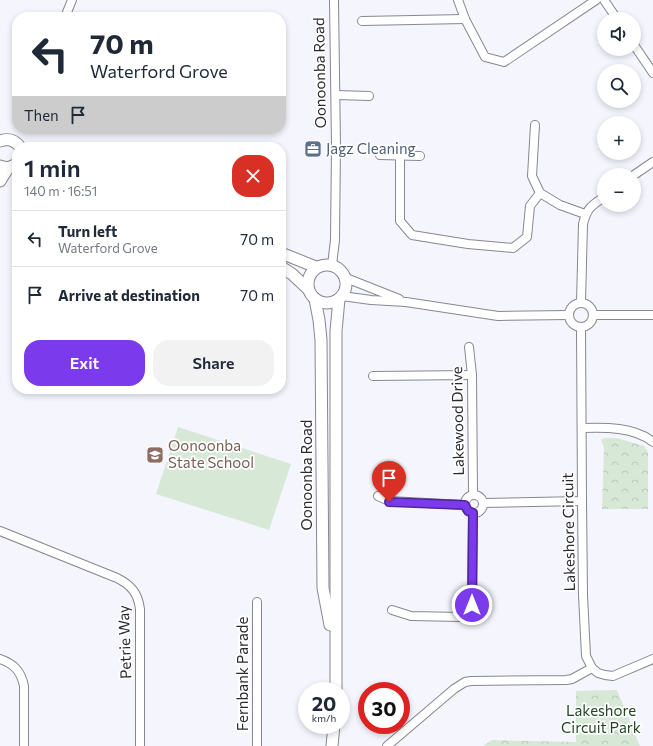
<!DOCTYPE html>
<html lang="en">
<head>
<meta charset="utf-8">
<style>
  :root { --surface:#fff; --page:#f2f2f3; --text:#1f2937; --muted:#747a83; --line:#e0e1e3; --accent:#7c3aed }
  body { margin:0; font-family:Commissioner,sans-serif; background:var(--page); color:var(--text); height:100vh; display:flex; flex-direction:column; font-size:15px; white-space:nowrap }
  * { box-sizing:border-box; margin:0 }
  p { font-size:13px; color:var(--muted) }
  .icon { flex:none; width:22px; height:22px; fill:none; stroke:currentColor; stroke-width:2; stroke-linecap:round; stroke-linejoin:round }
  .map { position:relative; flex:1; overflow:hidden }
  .details { position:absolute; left:12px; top:142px; width:274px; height:252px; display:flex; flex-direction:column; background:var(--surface); border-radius:16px; box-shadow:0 2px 6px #0003 }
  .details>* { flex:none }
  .hud { position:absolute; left:12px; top:12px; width:274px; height:122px; border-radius:16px; box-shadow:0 2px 6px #0003; background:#fff; color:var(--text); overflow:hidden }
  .controls { position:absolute; left:597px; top:12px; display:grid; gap:8px }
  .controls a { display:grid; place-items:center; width:44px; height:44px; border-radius:50%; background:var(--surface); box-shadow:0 2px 6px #0003; font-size:20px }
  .speed { position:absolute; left:298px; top:682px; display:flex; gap:8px; font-size:20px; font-weight:700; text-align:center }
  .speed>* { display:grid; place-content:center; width:52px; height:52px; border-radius:50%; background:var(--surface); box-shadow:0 2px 6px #0003; line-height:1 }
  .speed small { font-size:10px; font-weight:400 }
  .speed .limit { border:6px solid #d22; background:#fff; color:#111 }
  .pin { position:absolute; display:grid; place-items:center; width:34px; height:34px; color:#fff; margin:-41px -17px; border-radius:50% 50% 50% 0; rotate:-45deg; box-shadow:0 0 4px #0007 }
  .pin .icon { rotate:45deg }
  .me { position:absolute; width:44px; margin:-22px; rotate:0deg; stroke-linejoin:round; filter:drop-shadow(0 0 3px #0008) }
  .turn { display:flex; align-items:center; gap:14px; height:84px; padding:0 12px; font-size:18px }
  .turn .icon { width:52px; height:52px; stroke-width:2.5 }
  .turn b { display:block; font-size:28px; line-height:34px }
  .then { display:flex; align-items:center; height:38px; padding:0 12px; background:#0003; gap:8px; font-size:15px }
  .round { display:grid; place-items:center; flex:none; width:42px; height:42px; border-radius:16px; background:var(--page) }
  .overview { display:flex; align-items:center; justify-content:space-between; height:68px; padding:0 12px }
  h1 { font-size:24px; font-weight:600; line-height:30px }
  .button { display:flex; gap:8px; margin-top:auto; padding:8px 12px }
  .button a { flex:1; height:46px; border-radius:16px; background:var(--accent); color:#fff; font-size:16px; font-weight:600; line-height:46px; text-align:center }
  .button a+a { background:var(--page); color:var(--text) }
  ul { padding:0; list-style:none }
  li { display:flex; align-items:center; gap:12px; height:56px; padding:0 12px; border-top:1px solid var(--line) }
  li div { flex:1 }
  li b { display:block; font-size:15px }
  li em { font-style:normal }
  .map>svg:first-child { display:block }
  .grass { fill:#d8e8d7 }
  .park { fill:url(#park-crowns) }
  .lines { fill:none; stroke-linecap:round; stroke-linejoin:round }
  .street-casing { stroke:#878791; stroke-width:10 }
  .secondary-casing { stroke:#878791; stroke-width:13 }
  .street { stroke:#fff; stroke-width:8 }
  .secondary { stroke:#fff; stroke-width:11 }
  .route-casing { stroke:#51269a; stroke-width:10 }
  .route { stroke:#7c3aed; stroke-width:7 }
  .labels { text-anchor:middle; stroke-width:3.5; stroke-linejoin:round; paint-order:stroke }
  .street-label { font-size:15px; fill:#2b2b2f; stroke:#fff }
  .service-label { font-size:15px; fill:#4e5e75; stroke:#fff; text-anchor:start }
  .education-label { font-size:15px; fill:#785e54; stroke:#fff; text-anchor:start }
  .park-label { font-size:15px; fill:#1f4620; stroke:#fff }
</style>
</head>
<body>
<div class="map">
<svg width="653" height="746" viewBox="0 0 653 746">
  <defs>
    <pattern id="park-crowns" width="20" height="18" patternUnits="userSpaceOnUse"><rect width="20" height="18" fill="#d8e8d7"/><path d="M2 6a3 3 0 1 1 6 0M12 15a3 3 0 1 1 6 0" fill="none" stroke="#bac7b9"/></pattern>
  </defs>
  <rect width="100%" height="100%" fill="#f5f5fe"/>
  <polygon class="grass" points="178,427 291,464 269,530 156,494"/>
  <g class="park">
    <polygon points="606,438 617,438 644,446 648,452 648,509 602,509 604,448 601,439"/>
    <polygon points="617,690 640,746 483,746 492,740 576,742 576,691"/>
  </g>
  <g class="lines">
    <g class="street-casing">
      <g id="street">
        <polyline points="458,0 465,19 485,57 504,62 596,0"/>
        <polyline points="604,0 617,19"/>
        <polyline points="65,17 72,0"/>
        <polyline points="362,21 465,19"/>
        <polyline points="634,45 653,73"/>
        <polyline points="336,95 369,96"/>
        <polyline points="535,125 532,176 540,193 560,205 585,214"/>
        <polyline points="380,155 420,156"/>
        <polyline points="400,156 400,221 412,235 468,244 513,248 527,237 530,206 540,193"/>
        <polyline points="634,175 653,162"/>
        <polyline points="332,265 335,240 336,146 334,0"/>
        <polyline points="346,278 399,299"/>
        <polyline points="342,296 371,300 406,302 498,316 569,315"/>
        <circle cx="581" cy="315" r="12"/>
        <path d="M581,303L583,224C587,208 591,206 604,197"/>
        <polyline points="593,315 653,315"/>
        <polyline points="581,327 582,501 583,595 586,656 592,668 598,673 605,675 613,676 620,673 653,659"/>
        <polyline points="469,347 472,375 473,494"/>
        <polyline points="373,376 472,375"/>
        <path d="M582,428C604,427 635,427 653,442"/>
        <circle cx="474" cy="504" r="9"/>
        <polyline points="378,496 389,501 465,505"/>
        <polyline points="483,503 582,501"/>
        <path d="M0,531L117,578C131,585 138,593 140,609V746"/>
        <polyline points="257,602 257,746"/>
        <polyline points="392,610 411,616 461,617 472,605 473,513"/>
        <path d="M0,659C14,664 21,671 24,686V746"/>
        <polyline points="387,746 454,689 465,682 471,681 566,680 572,679 592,668"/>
      </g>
    </g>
    <g class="secondary-casing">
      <g id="secondary">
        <path d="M0,141C8,138 15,140 20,147"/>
        <polyline points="0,166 8,168 17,164"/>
        <polyline points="0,181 8,168"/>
        <polyline points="281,253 316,267"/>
        <circle cx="327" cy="284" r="19"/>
        <polyline points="281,267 292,274 308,289"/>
        <polyline points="315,299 319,320 321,340 323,588 330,625"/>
        <polyline points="336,691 336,331 339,299"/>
        <polyline points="332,746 334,725"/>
      </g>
    </g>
    <use href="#street" class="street"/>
    <use href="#secondary" class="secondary"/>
  </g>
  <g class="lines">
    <g class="route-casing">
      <polyline id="route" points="389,502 465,505 468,511 473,513 472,605"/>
    </g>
    <use href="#route" class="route"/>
  </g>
  <defs>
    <g id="office-square" transform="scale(0.9)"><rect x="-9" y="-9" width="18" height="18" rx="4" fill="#5c6f8a" stroke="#fff"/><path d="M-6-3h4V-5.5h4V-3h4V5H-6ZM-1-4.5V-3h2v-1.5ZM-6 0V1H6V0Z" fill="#fff"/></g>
    <g id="school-square" transform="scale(0.9)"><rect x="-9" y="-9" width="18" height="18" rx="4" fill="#8d6e63" stroke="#fff"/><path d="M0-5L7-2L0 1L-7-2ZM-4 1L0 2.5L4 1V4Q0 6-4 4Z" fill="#fff"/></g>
  </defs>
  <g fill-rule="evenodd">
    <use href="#office-square" x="313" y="149"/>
    <use href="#school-square" x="155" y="455"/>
  </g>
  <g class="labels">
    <g class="street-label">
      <text transform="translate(320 73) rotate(-91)" y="5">Oonoonba Road</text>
      <text transform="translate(458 421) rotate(-91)" y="5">Lakewood Drive</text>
      <text transform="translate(307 475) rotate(-90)" y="5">Oonoonba Road</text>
      <text transform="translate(569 532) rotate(-91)" y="5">Lakeshore Circuit</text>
      <text transform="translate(125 642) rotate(-92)" y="5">Petrie Way</text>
      <text transform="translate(243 674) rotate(-90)" y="5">Fernbank Parade</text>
    </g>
    <g class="service-label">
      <text x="326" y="154">Jagz Cleaning</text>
    </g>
    <g class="education-label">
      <text x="168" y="451">Oonoonba<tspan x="168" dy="17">State School</tspan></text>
    </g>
    <g class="park-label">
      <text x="601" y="716">Lakeshore<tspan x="601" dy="17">Circuit Park</tspan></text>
    </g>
  </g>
</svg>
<div class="controls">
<a><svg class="icon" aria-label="sound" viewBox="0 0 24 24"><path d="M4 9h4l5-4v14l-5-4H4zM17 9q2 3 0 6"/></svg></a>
<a><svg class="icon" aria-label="search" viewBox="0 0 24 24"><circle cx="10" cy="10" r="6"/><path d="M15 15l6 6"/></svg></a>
<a>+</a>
<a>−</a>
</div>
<div class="speed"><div>20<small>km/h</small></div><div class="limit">30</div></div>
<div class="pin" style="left:389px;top:502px;background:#d93025"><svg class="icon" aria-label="arrive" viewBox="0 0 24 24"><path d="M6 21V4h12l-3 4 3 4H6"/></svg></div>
<svg class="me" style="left:472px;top:605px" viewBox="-20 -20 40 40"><circle r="17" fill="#7c3aed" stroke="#fff" stroke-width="3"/><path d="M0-11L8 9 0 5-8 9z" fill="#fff"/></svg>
<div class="hud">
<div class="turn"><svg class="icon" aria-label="left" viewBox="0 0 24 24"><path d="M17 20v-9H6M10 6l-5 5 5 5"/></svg><div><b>70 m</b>Waterford Grove</div></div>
<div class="then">Then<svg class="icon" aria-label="arrive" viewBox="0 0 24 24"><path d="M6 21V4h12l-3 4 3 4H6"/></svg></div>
</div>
<section class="details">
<div class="overview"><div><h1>1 min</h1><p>140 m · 16:51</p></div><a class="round" style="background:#d93025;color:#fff"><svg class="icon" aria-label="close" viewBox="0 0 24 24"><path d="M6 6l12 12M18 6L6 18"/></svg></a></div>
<ul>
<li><svg class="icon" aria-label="left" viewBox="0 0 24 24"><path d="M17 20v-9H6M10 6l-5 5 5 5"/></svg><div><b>Turn left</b><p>Waterford Grove</p></div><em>70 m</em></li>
<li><svg class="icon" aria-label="arrive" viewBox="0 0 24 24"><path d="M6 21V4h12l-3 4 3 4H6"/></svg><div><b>Arrive at destination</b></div><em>70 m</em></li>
</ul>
<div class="button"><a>Exit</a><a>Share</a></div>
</section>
</div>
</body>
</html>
